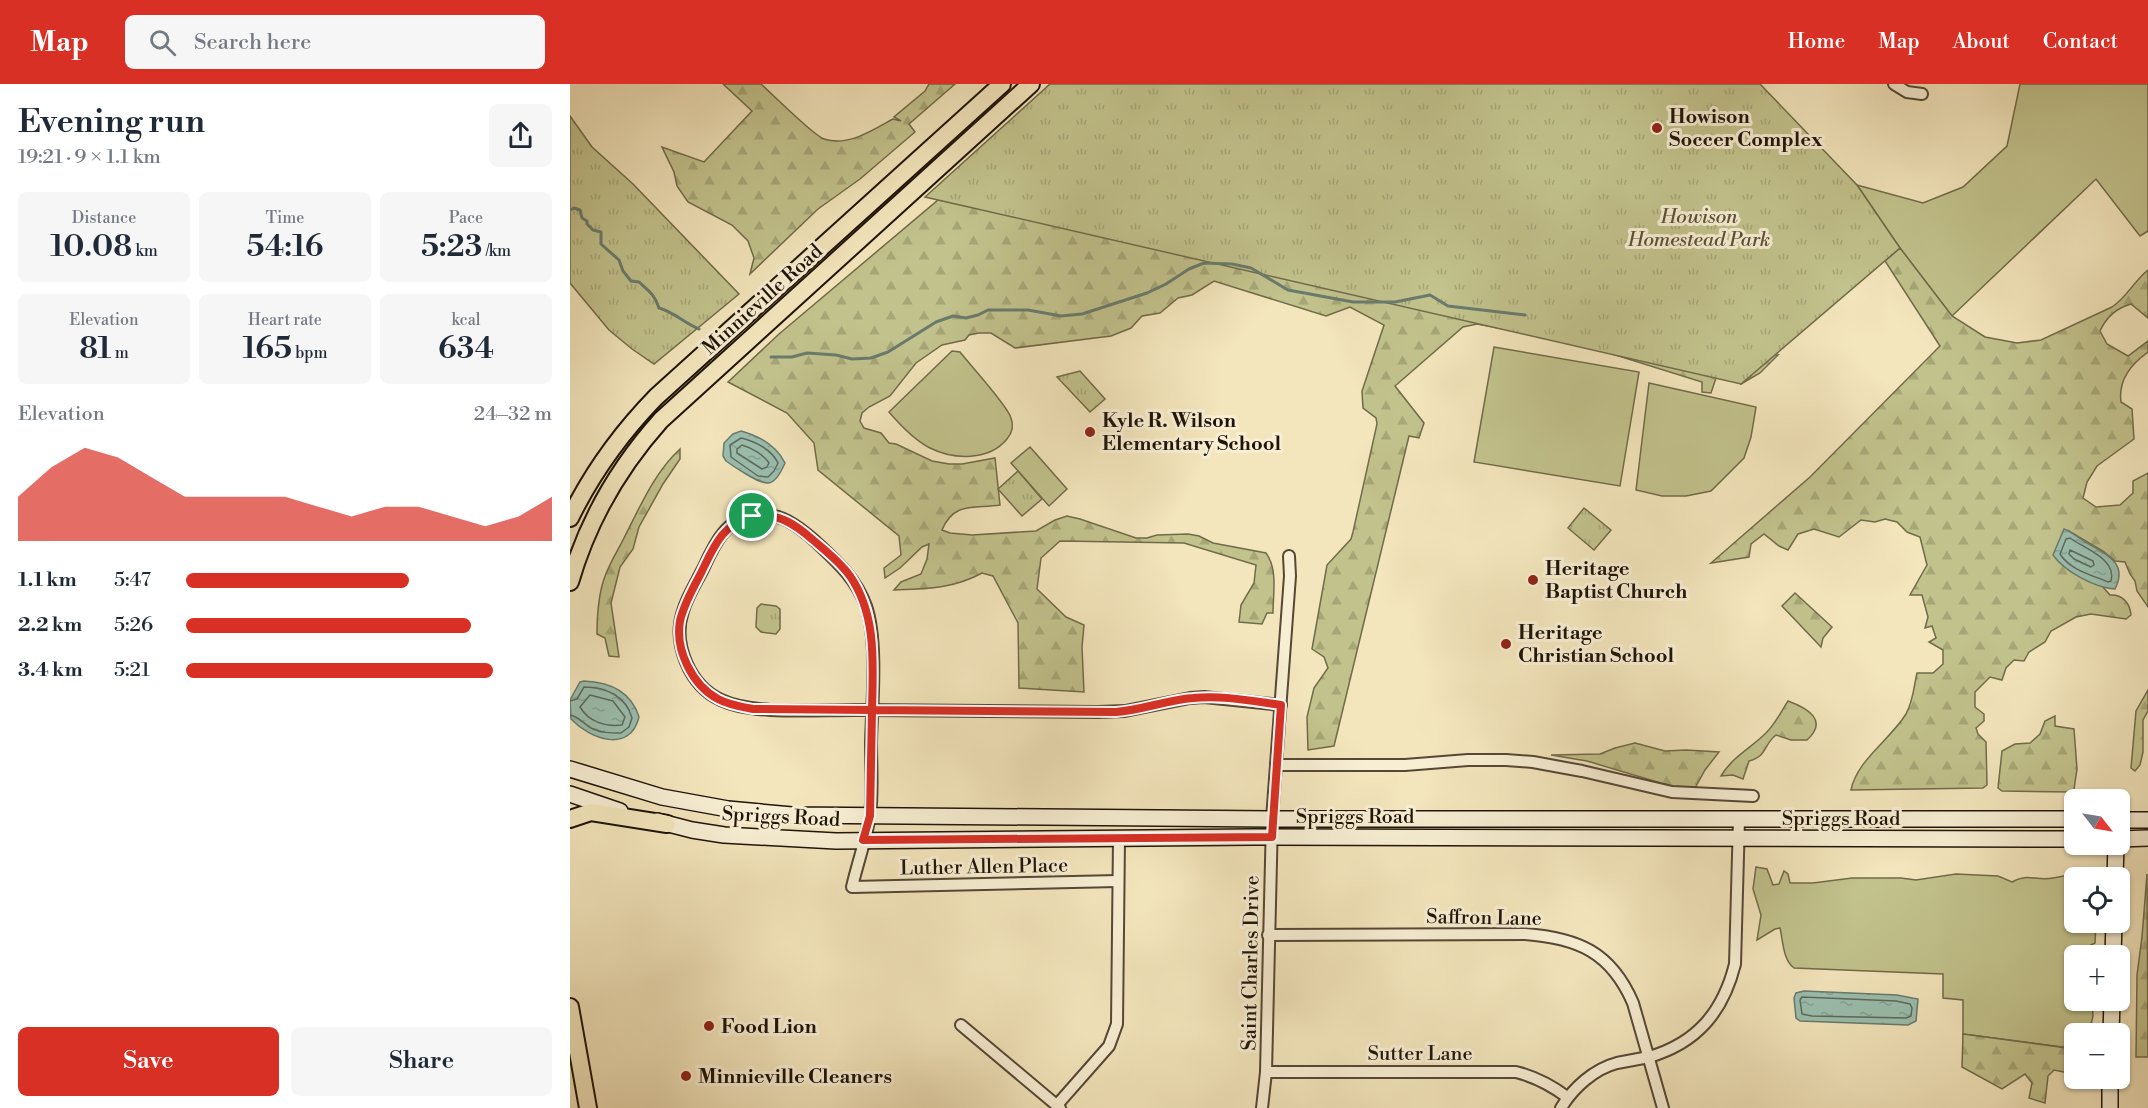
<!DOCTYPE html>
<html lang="en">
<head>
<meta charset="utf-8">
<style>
  body { margin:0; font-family:"Libre Bodoni",serif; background:#f6f6f7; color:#1f2937; height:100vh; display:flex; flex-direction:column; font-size:22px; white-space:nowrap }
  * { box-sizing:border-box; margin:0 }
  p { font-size:20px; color:#747a83 }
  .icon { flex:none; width:33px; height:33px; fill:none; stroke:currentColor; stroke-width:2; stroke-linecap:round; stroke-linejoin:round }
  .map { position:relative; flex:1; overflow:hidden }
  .details { display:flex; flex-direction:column; background:#fff; width:570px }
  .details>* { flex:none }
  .needle { width:39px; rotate:121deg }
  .controls { position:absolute; left:1494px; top:705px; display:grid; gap:12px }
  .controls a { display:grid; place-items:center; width:66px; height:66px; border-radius:9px; background:#fff; box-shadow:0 2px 4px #0004; font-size:30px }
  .pin { position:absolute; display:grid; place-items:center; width:51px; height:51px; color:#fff; margin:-26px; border:3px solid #fff; border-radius:50%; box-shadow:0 2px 6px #0007 }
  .round { display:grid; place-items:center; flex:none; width:63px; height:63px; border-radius:9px; background:#f6f6f7 }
  .summary { display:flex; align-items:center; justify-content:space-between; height:102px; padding:0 18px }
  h1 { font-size:33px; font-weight:600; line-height:45px }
  .metrics { display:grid; grid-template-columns:repeat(3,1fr); gap:9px; height:102px; padding:6px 18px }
  .metrics div { display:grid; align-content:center; border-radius:9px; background:#f6f6f7; text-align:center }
  .metrics b { font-size:30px; font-weight:600 }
  .metrics small { font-size:16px; font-weight:400 }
  .metrics p { font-size:16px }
  .chart { height:168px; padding:12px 18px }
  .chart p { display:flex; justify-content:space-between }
  .chart svg { width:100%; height:108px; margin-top:6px; fill:#d93025; opacity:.7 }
  .action { display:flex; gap:12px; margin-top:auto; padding:12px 18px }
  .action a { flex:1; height:69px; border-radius:9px; background:#d93025; color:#fff; font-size:24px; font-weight:600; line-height:69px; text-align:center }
  .action a+a { background:#f6f6f7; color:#1f2937 }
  ul { padding:0 18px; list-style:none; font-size:20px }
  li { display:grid; grid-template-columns:96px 72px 1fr; align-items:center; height:45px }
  li i { height:15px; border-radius:8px; background:#d93025 }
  header { display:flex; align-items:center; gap:36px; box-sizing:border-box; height:84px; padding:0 30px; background:#d93025; color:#fff }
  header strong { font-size:28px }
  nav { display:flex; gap:33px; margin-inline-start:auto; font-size:21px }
  .search { width:420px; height:54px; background:#f6f6f7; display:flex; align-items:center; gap:15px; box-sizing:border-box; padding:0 21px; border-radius:9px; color:#747a83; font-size:22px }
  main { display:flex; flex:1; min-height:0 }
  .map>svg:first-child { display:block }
  .grass { fill:#c2c28c; stroke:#706b4a; stroke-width:1.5 }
  .forest { fill:url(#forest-firs); stroke:#706b4a; stroke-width:1.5 }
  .park { fill:url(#park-tufts); stroke:#706b4a; stroke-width:1.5 }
  .water { fill:url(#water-ripples); stroke:#697b6d; stroke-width:1.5 }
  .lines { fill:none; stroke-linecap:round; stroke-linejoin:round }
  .shore { stroke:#5d6a5c; stroke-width:1.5 }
  .stream { stroke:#697b6d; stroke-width:3 }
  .street-casing { stroke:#544836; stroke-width:14 }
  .secondary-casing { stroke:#1f1409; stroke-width:18 }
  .primary-casing { stroke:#1f1409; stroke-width:20 }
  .street { stroke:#f7eed3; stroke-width:10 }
  .secondary { stroke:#f7eed3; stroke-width:15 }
  .primary { stroke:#f3e5bc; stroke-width:16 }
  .route-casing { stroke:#fff; stroke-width:12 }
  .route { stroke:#d93025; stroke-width:8 }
  .poi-dot { fill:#8f2418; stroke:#f7eed3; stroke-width:2 }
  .labels { text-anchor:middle; stroke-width:6; stroke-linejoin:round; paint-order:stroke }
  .poi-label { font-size:20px; font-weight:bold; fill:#1f1409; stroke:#f7eed3; text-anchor:start }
  .park-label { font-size:20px; font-style:italic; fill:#585137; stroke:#f7eed3 }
  .street-label { font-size:20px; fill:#1f1409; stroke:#f7eed3 }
</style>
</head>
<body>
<header>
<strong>Map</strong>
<div class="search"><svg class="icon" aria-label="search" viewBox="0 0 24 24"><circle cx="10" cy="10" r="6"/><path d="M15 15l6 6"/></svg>Search here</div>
<nav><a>Home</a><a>Map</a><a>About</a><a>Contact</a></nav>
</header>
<main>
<section class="details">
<div class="summary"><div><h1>Evening run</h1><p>19:21 · 9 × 1.1 km</p></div><a class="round"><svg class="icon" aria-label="share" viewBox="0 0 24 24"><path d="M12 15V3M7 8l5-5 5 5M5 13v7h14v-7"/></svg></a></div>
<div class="metrics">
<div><p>Distance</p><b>10.08<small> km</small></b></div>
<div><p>Time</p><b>54:16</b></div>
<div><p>Pace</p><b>5:23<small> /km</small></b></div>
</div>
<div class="metrics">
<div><p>Elevation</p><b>81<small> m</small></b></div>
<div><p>Heart rate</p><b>165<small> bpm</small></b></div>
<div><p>kcal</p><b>634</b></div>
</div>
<div class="chart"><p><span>Elevation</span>24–32 m</p>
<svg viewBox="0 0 160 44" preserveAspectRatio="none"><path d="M0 44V26L10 14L20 6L30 10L40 18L50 26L60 26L70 26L80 26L90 30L100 34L110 30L120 30L130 34L140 38L150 34L160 26V44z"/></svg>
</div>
<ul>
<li><b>1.1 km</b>5:47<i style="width:61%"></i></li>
<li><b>2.2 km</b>5:26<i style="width:78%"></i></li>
<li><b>3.4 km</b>5:21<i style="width:84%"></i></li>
</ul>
<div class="action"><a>Save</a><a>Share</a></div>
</section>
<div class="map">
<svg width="1578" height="1024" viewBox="0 0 1578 1024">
  <defs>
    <pattern id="forest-firs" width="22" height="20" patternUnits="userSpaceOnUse" patternTransform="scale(1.5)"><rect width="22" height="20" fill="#c2c28c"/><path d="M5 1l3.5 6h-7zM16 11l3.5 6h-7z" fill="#a6a677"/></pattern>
    <pattern id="park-tufts" width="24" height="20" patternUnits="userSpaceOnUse" patternTransform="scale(1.5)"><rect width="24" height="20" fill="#c2c28c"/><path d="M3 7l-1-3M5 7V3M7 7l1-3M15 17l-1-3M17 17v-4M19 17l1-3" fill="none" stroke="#a6a677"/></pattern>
    <pattern id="water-ripples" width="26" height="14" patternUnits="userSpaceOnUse" patternTransform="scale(1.5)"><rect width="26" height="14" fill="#9bbfaf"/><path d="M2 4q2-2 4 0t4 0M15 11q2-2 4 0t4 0" fill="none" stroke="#85a395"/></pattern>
  </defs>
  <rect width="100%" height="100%" fill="#f3e5bc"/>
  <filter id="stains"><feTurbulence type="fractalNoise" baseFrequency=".00333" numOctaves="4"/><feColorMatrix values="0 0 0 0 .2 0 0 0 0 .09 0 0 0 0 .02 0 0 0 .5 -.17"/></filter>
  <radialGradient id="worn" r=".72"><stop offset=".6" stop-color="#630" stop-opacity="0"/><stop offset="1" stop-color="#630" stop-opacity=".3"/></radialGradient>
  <g class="grass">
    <polygon points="1450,0 1578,0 1578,147 1570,152 1526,95 1382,232 1330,164 1287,101 1353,119 1393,103 1437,62"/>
    <polygon points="924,263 1069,288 1050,402 904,378"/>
    <path d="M382,267L390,268C400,281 438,322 441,334C444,342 442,349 437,355C419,377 384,376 360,364C344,356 331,342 319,328Z"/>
    <polygon points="1079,299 1186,323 1181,353 1174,374 1141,407 1116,412 1092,412 1066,406"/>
    <polygon points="460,363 497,405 479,422 441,379"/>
    <path d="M1186,783L1197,785L1203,801L1209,800L1214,787L1218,790L1220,799H1243L1282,794H1331L1346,796L1386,790L1428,792L1442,798C1457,789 1466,797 1483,794C1499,792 1508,787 1525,790L1526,793L1504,794V838L1526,839L1525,859L1519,862L1516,869L1517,871L1504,872V916L1522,917L1523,932L1519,949L1504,950L1500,964L1393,950V916L1373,914V890L1224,884C1213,876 1213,857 1210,844L1205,845L1187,856L1191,831L1183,805Z"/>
  </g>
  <g class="forest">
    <path d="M153,0H191C201,9 245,53 254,55C278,63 303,46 323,35L331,37L324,33L355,7L359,0H385L339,40L345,48L290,95L248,125L180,190L184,174L178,157L162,141L118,118L107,102L104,88L92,63L134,78L182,27Z"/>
    <path d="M489,14L1184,273L1208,271L1190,289L1171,300L1157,291L1146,294L1141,309L1132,308V298L1007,259L907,240L893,243L825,302L854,339L849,354L839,352L764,662L738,666L737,633L744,604L758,584L754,573L742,565L757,481L781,455L783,448L807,340L806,334L793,324L792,307L814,241L780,223L756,232L644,197L622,211L608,214L590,229L572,232L561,244L541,252L445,264L421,249H409L399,251L395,256L372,261L346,279L320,312L299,323L292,329L290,337L294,344L311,349L319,359L326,360L362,377L379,380H392L425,374L430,421C405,425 384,417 372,446L380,449L402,451L466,447L485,436L497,432L510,435L566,454H577L587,451L618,450L629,452L643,459L696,469C708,485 703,510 703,529H697L692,540L669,538L671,521L684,499L686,481L614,459L490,457L471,474L467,505L496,533L514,541L512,563L514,608L449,604L448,539L423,492L412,489C383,505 355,505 324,506L331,498L351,490L357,475L359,460L352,463L330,484L315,494L314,484L331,471L329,452L248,386L244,359L217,329L158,298L209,250Z"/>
    <path d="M1330,164L1382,232L1415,253L1447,259L1471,256L1542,223C1557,213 1564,197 1578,186V234L1561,220C1546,224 1536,234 1530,247L1537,260L1558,272L1578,257V268C1561,280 1548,296 1551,318L1562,325L1564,355L1527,382L1517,398L1513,414L1526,423L1550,421L1563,409V397L1578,389V523L1567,507L1565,497L1560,490L1555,478L1545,477L1533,467L1499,447L1521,498L1532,502L1540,511C1552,510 1560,519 1561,531L1556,535L1521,530L1506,533L1481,547L1475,558L1459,568L1454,577L1444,576L1436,584L1432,596L1420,593L1405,608V623L1414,630V637L1406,644L1408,650L1416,658L1417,701L1413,704L1281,706C1287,676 1320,656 1336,630C1343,618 1344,602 1347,589H1363L1373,580V566L1359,558L1366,554L1362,542L1355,544L1358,533L1352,511H1340L1357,481L1350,453L1337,448L1327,438L1315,435L1305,438L1291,436L1269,453L1244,445L1228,450L1218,466L1209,462L1194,450L1181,460L1179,473L1141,479L1240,393L1370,262L1315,177Z"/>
    <path d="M110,365V375L93,400L69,443L63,465L50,483L41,519L49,573L39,572L35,554L27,550C27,531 28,513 34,495C39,480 47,468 54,454C70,423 84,389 110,365Z"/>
    <polygon points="1225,509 1262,543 1253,554 1251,563 1212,522"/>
    <polygon points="1578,606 1578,627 1573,636 1573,668 1570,681 1565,687 1561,684 1566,627"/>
    <path d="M1218,617C1237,624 1259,636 1237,656H1221L1206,651C1192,662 1199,671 1179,677L1173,695L1163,691L1151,692C1162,673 1181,664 1196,649C1205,640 1211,628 1218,617Z"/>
    <polygon points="1485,632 1485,642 1504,645 1507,685 1504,705 1500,708 1432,707 1428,704 1432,667 1445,660 1460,659 1470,650 1475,637"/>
    <polygon points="1065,659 1095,667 1116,666 1149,668 1135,686 1125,704 1104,703 1017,677 981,671 1030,670 1045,664"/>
    <polygon points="1577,790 1578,973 1566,973 1567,891 1572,853"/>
    <polygon points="1393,950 1504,965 1504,990 1484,986 1478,992 1475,1019 1459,1014 1462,999 1455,990 1432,1005 1392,983"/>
  </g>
  <g class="park">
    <polygon points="480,0 1190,0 1287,101 1330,164 1171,300 355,113"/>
    <polygon points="0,32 22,63 63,100 169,210 84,280 62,265 39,246 0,199"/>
    <polygon points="510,287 535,315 520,328 487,293"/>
    <polygon points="448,387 472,415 452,432 428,405"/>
    <polygon points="1014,424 1041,446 1024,466 998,444"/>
    <polygon points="191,520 206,522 210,525 210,545 206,550 191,548 186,543 187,524"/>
  </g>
  <g class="water">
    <path d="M171,347C189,352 206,361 215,379C204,404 198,403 176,390C169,386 163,382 156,377L153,372L154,359L163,350Z"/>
    <path d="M1494,445C1502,448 1508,453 1515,458C1534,469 1559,478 1545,505C1525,504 1494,487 1483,471Z"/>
    <path d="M14,597C40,598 61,607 69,633C60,670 20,655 1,635L0,616L10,598Z"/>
    <polygon points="1234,907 1327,911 1348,915 1346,937 1338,941 1230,937 1226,934 1224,914 1226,909"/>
  </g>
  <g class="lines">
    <g class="shore">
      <path d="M171,354C185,357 202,366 208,379L204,387L198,393L188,392L161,373L160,361Z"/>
      <path d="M172,361C182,364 194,371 199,379L197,383L192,385L167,369V365Z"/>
      <path d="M1500,454C1515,465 1547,475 1541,497L1538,498C1522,491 1500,486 1490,470L1496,455Z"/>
      <polygon points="1500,466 1523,477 1524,481 1521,483 1504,475 1499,470"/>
      <path d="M20,611L43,617L55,633L52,641C35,643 19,638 10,623Z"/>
      <path d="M0,617L7,615L14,603C36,603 56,612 62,634L59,643L51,649C40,649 31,649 21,644C14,640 8,632 0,631"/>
      <polygon points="1232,913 1326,917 1340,920 1342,924 1341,932 1336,934 1242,932 1232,930 1230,916"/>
    </g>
    <g class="stream">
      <path d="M0,126L4,124L10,126L12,134L17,137V140L23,146L31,148V160L49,176L53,187L61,197L69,198C79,207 85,211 89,224C104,228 114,239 129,245"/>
      <polyline points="201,273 222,273 237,269 266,271 282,275 301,274 318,268 366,238 383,232 396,234 408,231 418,226 458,226 491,232 512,230 577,209 596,200 619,185 634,179 662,180 681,184 718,206 783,218 825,218 860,211 878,222 955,231"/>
    </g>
    <g class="street-casing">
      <g id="street">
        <polyline points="1324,0 1337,8 1352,10"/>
        <polyline points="706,681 835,681 898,676 936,676 963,678 1012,687 1102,708 1183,712"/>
        <path d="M548,797L282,803C287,781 297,752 300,731C303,708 301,682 301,658C302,620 308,557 296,522C286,494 266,477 245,457C227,441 210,428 185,431C155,435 144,461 133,485C126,499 117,513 113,527C102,560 120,602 151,616C185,632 253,625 292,626C370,626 449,628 528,628L555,627L620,614L634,613L711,621"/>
        <path d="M698,851L955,850C1008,854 1041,868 1063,919L1093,1024"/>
        <polyline points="391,941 490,1024"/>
        <path d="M696,988H946C966,993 981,1001 997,1013"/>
        <polyline points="487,1021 539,962 547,940 549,754"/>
        <polyline points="692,1024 696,988 702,735 720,492 719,472"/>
        <path d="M991,1024C1003,1004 1024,985 1047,979C1058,977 1068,975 1079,973C1127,959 1153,928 1165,880L1169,735"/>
      </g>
    </g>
    <g class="secondary-casing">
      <g id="secondary">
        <polyline points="0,685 92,713 158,725 222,731 702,735 1504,735"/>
        <polyline points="0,710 50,727"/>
        <polyline points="1550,736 1578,736"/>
        <polyline points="87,737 122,746 154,751 266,757 683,753 1504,755"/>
        <polyline points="1550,755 1578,754"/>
        <polyline points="1545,794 1546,760"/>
        <polyline points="1543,872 1544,838"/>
        <polyline points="1541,950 1542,916"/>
        <polyline points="1540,1024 1540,994"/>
      </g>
    </g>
    <g class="primary-casing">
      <g id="primary">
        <path d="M0,434C22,389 51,349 86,313L432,0"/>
        <path d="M0,498C18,436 48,384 91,336L461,0"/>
        <polyline points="0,735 21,728 97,740"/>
        <polyline points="0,923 18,1024"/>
      </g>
    </g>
    <use href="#street" class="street"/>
    <use href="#secondary" class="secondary"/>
    <use href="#primary" class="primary"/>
  </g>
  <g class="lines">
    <g class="route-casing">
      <path id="route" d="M182,432C153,440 144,462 132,487C124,503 114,519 110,537C105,566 122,601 148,615C159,621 172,623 183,625L302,626L300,732L293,756L702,753L711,621C682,617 652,611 623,614C597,616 572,626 546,628L302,626C303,580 307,531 280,492C270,478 256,467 243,456C225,440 207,428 182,432"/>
    </g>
    <use href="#route" class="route"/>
  </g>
  <g class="poi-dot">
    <circle cx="1087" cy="44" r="6"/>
    <circle cx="520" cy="348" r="6"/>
    <circle cx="963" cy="496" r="6"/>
    <circle cx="936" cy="560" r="6"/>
    <circle cx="139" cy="942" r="6"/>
    <circle cx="116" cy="992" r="6"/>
  </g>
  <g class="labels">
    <g class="poi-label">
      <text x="1099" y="39">Howison<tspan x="1099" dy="23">Soccer Complex</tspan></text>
      <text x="532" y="343">Kyle R. Wilson<tspan x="532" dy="23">Elementary School</tspan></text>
      <text x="975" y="491">Heritage<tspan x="975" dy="23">Baptist Church</tspan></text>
      <text x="948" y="555">Heritage<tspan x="948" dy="23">Christian School</tspan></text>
      <text x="151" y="949">Food Lion</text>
      <text x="128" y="999">Minnieville Cleaners</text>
    </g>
    <g class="park-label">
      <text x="1129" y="139">Howison<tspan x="1129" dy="23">Homestead Park</tspan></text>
    </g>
    <g class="street-label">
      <text transform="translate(192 215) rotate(-42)" y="7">Minnieville Road</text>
      <text transform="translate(211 732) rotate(3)" y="7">Spriggs Road</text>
      <text x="785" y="739">Spriggs Road</text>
      <text x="1271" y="741">Spriggs Road</text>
      <text transform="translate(414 782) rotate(-1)" y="7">Luther Allen Place</text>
      <text transform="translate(914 833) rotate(1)" y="7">Saffron Lane</text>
      <text transform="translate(680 879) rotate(-89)" y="7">Saint Charles Drive</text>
      <text x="850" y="976">Sutter Lane</text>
    </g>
  </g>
  <rect width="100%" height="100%" filter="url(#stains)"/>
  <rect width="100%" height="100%" fill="url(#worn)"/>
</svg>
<div class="controls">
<a><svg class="needle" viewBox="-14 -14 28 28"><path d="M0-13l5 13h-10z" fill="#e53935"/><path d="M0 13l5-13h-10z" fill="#747a83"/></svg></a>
<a><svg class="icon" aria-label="locate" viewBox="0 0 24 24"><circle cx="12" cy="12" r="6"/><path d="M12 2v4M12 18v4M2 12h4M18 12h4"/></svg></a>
<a>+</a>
<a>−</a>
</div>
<div class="pin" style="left:182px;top:432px;background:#1e9e55"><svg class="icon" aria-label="arrive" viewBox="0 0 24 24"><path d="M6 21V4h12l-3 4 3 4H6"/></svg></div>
</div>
</main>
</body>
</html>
